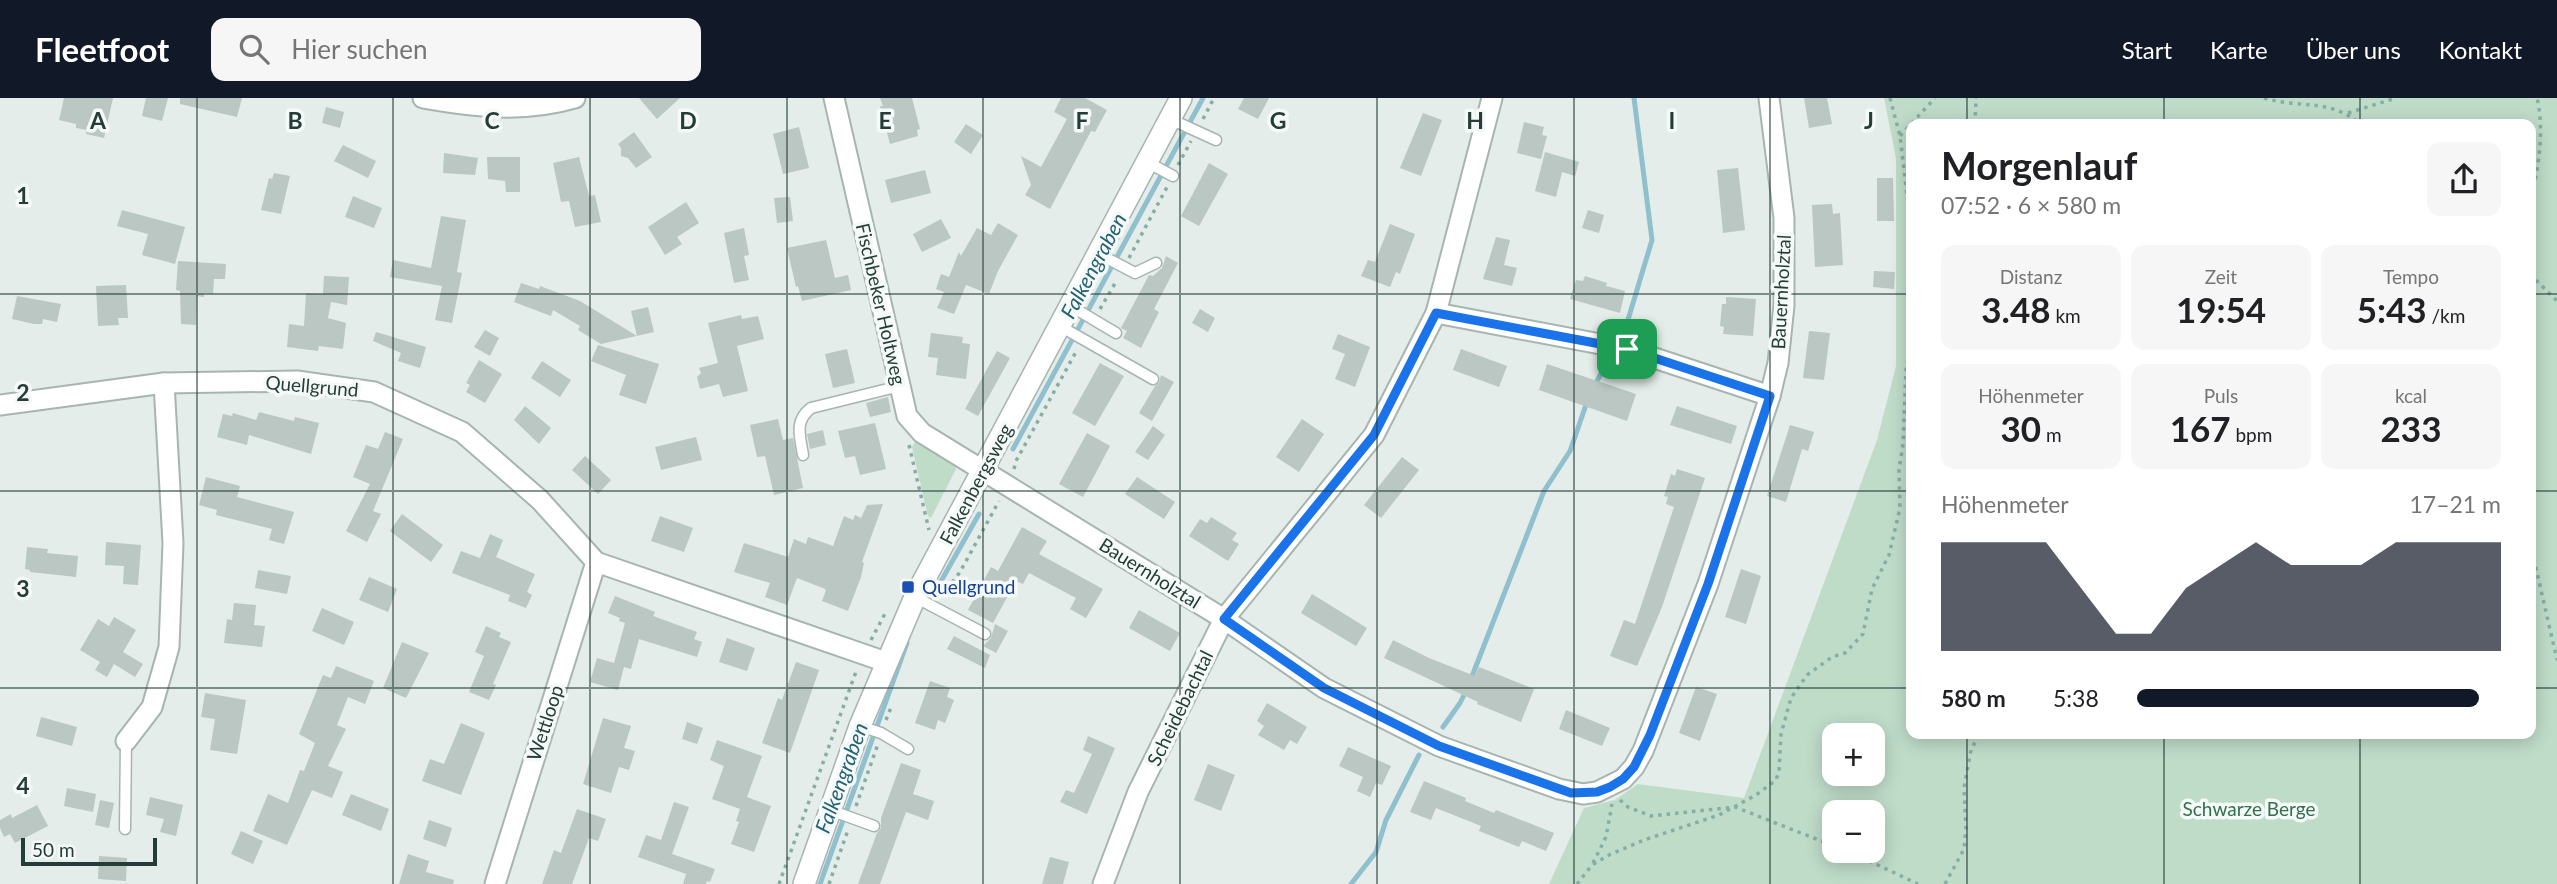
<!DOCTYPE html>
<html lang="de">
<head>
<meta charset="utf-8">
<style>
  body { margin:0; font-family:Lato,sans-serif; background:#f6f6f6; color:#202124; height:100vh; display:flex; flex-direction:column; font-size:26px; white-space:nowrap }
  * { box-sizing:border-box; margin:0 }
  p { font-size:23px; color:#757577 }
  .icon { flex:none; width:38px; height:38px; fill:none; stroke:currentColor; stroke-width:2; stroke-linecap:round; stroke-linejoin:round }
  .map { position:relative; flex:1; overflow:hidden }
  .side { position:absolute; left:1906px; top:21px; width:630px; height:620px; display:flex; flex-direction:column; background:#fff; border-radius:14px; box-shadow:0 4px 18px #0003 }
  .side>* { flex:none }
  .controls { position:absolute; left:1822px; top:625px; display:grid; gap:14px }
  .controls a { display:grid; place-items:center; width:63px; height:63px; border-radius:14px; background:#fff; box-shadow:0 4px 18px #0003; font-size:35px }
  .scale { position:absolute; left:21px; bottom:18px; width:136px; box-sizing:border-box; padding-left:7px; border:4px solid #253d38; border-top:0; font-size:19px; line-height:24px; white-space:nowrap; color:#253d38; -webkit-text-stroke:5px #f5f9f7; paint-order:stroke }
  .pin { position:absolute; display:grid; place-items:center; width:60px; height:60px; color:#fff; margin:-30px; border-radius:14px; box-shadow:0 4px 10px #0006 }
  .round { display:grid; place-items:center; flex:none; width:74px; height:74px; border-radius:14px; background:#f6f6f6 }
  .summary { display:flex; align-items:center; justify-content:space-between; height:119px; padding:0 35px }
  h1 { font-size:38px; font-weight:700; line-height:52px }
  .stats { display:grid; grid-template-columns:repeat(3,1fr); gap:10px; height:119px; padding:7px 35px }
  .stats div { display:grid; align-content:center; border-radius:14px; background:#f6f6f6; text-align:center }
  .stats b { font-size:35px; font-weight:700 }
  .stats small { font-size:19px; font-weight:400 }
  .stats p { font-size:19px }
  .chart { height:196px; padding:14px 35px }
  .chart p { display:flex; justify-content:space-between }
  .chart svg { width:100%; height:126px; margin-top:7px; fill:#111827; opacity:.7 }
  ul { padding:0 35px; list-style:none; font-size:23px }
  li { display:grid; grid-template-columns:112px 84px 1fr; align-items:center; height:52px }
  li i { height:18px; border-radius:9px; background:#111827 }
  header { display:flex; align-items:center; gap:42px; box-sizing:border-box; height:98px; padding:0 35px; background:#111827; color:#fff }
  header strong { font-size:33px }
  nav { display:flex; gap:38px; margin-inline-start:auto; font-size:24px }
  .search { width:490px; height:63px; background:#f6f6f6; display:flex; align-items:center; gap:18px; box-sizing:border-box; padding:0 24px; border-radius:14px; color:#757577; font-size:26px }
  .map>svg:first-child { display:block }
  .green { fill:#bfdcc9; fill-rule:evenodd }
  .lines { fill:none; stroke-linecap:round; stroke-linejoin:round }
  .stream { stroke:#90c0cd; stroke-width:5 }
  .building { fill:#bac7c2 }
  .service-casing { stroke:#a7b5b0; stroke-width:13 }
  .minor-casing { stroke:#a7b5b0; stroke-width:23 }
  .tertiary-casing { stroke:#a7b5b0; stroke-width:24 }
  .path { stroke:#87aea4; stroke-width:3.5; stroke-dasharray:3.5 5; stroke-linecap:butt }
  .service { stroke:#fff; stroke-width:10 }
  .minor { stroke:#fff; stroke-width:19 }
  .tertiary { stroke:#fff; stroke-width:21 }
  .route-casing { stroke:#fff; stroke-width:14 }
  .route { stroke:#1a73e8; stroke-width:9 }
  .grid { fill:none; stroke:#253d38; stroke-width:2; stroke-opacity:0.55 }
  .transit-dot { fill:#1a4fb4; stroke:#f5f9f7; stroke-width:2.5 }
  .labels { text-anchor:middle; stroke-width:7; stroke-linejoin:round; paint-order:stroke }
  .street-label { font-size:19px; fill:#253d38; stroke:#f5f9f7 }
  .transit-label { font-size:19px; fill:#164399; stroke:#f5f9f7; text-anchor:start }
  .park-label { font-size:19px; fill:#32714e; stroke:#f5f9f7 }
  .water-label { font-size:21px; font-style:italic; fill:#236275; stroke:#f5f9f7 }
  .grid-label { font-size:23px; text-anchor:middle; font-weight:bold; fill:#253d38; stroke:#f5f9f7; stroke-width:7; stroke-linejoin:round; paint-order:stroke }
</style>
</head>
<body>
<header>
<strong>Fleetfoot</strong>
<div class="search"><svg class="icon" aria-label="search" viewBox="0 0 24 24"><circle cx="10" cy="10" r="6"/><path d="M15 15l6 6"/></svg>Hier suchen</div>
<nav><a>Start</a><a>Karte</a><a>Über uns</a><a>Kontakt</a></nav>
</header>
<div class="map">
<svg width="2557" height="786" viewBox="0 0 2557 786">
  <rect width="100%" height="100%" fill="#e4ede9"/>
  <g class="green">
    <path d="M1884,0H2557V786H1549L1584,710L1615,702L1638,686L1744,700L1877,342L1896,268V60ZM2530,26V635H1911V26ZM1872,637V676H1834V637ZM1872,714V752H1834V714Z"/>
    <polygon points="916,342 954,366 956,371 931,420 928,418 912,349"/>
  </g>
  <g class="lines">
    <g class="stream">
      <polyline points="1624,235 1652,142 1634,0"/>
      <polyline points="1594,289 1608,262"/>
      <polyline points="1013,351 1203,0"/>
      <polyline points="940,485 979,416"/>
      <polyline points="1471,581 1544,393 1570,353 1587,304"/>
      <polyline points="1443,629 1460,605 1466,593"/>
      <polyline points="820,786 907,545"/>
      <polyline points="1351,786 1376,754 1386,722 1419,657"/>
    </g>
  </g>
  <g class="building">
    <polygon points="64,0 113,0 104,40 86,36 87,32 76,30 76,26 59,22"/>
    <polygon points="146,0 168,0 162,23 142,18"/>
    <polygon points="180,0 242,0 237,19 180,6"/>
    <polygon points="639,0 680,0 657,21"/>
    <polygon points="880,0 912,0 920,31 917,32 918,38 890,46 880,8 883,8"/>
    <polygon points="1061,0 1085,0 1107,12 1095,34 1091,33 1050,111 1025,97 1031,87 1021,58 1041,69 1067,21 1054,14"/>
    <polygon points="1244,0 1269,0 1258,21 1238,11"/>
    <polygon points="1804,0 1827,0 1832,26 1809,30"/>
    <polygon points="326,9 344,14 340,30 322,25"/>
    <polygon points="1423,15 1442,22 1421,78 1400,70"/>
    <polygon points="1524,24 1544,29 1542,37 1547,38 1541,61 1517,55"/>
    <polygon points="966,26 983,37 971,56 954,44"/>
    <polygon points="799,29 809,70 783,76 773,36"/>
    <polygon points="634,34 652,59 636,70 628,60 621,58 621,50 618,46"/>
    <polygon points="343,47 376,63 368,80 334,63"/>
    <polygon points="1545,54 1579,64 1575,78 1562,74 1556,99 1535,93"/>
    <polygon points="444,55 478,60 475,77 443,75"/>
    <polygon points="487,59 520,59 520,94 506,94 505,83 488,81"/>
    <polygon points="579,59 589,98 595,97 601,124 575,129 569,103 561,104 553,65"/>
    <polygon points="1209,65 1228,76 1199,128 1181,118"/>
    <polygon points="1738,70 1745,132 1723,135 1717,72"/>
    <polygon points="925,72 931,95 891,105 885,82"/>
    <polygon points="274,75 290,78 281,116 261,112 269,80 272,81"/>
    <polygon points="1877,80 1893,80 1894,123 1877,123"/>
    <polygon points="353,98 382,110 374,130 345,119"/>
    <polygon points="790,99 793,123 777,125 774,100"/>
    <polygon points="686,104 699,125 677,139 682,146 665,157 648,129"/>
    <polygon points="1832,106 1833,116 1840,115 1843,167 1815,169 1812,107"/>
    <polygon points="122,112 185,129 175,166 142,157 148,136 117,128"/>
    <polygon points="1588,112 1604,117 1599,135 1582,130"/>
    <polygon points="441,118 466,122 457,174 462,175 452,225 435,222 442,188 390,179 393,162 431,170"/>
    <polygon points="941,121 951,140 922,154 913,136"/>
    <polygon points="998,125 1018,137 998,173 989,196 966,187 954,216 937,210 944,194 936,191 941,176 949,179 959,154 961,158 977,130 991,137"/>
    <polygon points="1390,126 1415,136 1400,176 1396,174 1390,189 1361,178 1368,162 1375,164"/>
    <polygon points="744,130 749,157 744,158 749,182 734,185 724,135"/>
    <polygon points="1496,139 1510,142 1504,167 1517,170 1512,188 1483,181"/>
    <polygon points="826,142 835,180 848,177 851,192 802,203 798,188 796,189 787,150"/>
    <polygon points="1166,158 1178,165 1154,211 1159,214 1141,250 1123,240 1127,233 1121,230 1149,177 1153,178 1162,170"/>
    <polygon points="178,163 226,166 225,181 214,181 213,196 204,195 204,199 197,198 196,227 181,226 180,193 176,192"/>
    <polygon points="1874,173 1895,174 1894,191 1873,189"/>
    <polygon points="324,178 349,179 347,207 331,204 328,220 346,225 343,251 319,248 318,253 287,249 289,226 304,228 306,195 323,196"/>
    <polygon points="1585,178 1607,185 1606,188 1625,193 1620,215 1570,201 1576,182 1583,183"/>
    <polygon points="521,185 539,191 540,188 580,203 637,238 631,213 648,209 654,234 601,246 578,232 580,228 553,212 551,218 514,204"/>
    <polygon points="126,187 128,220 118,220 119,227 98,228 96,188"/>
    <polygon points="17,198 61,206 57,224 43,221 42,226 34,226 12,221"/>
    <polygon points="1726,199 1756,201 1753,238 1723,236 1724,229 1720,228 1722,206 1726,206"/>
    <polygon points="1200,211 1215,220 1208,234 1192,225"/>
    <polygon points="741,217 742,221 758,218 764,241 737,248 748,293 723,299 719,286 700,291 697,279 701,275 699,270 718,265 708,225"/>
    <polygon points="485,232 499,240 490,258 474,249"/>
    <polygon points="1809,233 1830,235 1824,282 1803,280"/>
    <polygon points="376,234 426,249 420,270 398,263 401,255 373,243"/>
    <polygon points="931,235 963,239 962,245 970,246 966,281 936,277 938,260 928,259"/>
    <polygon points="1338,236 1370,249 1355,289 1335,281 1345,256 1332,251"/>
    <polygon points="598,247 659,266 646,306 619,297 626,277 591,263"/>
    <polygon points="847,251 855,285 833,290 825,256"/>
    <polygon points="1461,251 1507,268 1499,289 1453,272"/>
    <polygon points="997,253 1010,260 978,318 965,311"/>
    <polygon points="479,262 502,276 485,305 466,294 470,287 466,285"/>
    <polygon points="542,263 571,282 560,299 531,280"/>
    <polygon points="1100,265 1124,278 1095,328 1072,315"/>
    <polygon points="1547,266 1636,296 1627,323 1539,292"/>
    <polygon points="1161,277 1174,284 1152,323 1139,315 1155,288 1159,285"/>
    <polygon points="888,299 891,314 870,319 866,305"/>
    <polygon points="525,308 551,330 539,346 514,322"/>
    <polygon points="1677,308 1737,328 1731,346 1670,327"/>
    <polygon points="259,314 294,323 295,319 319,325 311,356 249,337 247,347 217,339 223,316 232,318 233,315 256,322"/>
    <polygon points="778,321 783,342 793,340 803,390 774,397 765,358 757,359 750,327"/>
    <polygon points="1302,321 1324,336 1299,374 1276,359"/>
    <polygon points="875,325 886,371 860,377 855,358 845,360 838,333"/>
    <polygon points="1790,327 1814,334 1808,353 1802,351 1786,404 1767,398"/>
    <polygon points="1153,328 1165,337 1148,362 1135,354"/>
    <polygon points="823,332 826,347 810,351 807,336"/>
    <polygon points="385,334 403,341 373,413 381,416 367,444 346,433 370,386 353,379 366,347 378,351"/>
    <polygon points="1087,335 1110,348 1083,399 1059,386"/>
    <polygon points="696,339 702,362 661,372 655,349"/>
    <polygon points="585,358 611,382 598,396 572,372"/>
    <polygon points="1402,359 1419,372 1381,420 1364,407"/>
    <polygon points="1677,371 1705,380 1662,509 1637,568 1610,558 1624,522 1635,526 1674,409 1666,406 1668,399 1664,398 1671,376 1675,378"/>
    <polygon points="206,379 240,388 237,399 294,414 284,446 269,442 272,431 216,417 217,412 199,407"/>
    <polygon points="1137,379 1175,404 1164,421 1125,396"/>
    <polygon points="883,406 862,464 864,465 861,479 848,513 822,503 826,492 823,490 797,480 787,507 765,499 770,485 734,474 744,445 788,459 794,441 806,446 808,439 833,448 844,418 853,422 855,417 861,420 867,407"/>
    <polygon points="402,416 443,447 431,464 390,433"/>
    <polygon points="660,418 693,430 684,454 651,443"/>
    <polygon points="1211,419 1237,435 1232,442 1239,446 1228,463 1189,438 1200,421 1207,425"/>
    <polygon points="1022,429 1047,443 1039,456 1103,491 1086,520 1070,511 1076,500 1029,475 1023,486 1016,483 993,525 968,512 991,469 998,473"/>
    <polygon points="490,436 503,442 496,459 535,476 527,494 532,497 526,510 508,503 510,497 452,475 461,453 480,460"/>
    <polygon points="106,444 141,447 138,487 123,486 124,468 105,467"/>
    <polygon points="27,449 48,451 47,455 78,458 76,479 30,474 30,472 25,471"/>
    <polygon points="1741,471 1761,478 1746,526 1725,519"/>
    <polygon points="258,472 291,478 287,496 255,490"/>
    <polygon points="369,479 397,491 388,514 359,502"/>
    <polygon points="1312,496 1367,530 1356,548 1301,515"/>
    <polygon points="615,498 655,514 653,518 697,534 694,541 702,544 697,559 639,541 631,571 624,569 618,592 590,584 597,560 614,565 625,525 619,523 620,520 608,515"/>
    <polygon points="234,505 256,507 254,527 265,528 262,549 224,545 227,521 232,522"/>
    <polygon points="322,510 354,524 344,547 312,533"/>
    <polygon points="1139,512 1180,535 1170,553 1129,530"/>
    <polygon points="114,519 136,532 123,554 143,566 135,579 114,566 107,579 95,572 100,564 80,552 98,521 109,528"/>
    <polygon points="995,526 1008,533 996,555 983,548 991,540"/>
    <polygon points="486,528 501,535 499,539 511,544 493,586 496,587 489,602 469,594 484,558 475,554"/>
    <polygon points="954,538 990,557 985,570 947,551"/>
    <polygon points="727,540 755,550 747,573 719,564"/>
    <polygon points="1393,542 1429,560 1475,578 1479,569 1534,591 1521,624 1477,606 1478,604 1384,560"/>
    <polygon points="402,544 429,555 406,600 383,590"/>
    <polygon points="796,564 819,572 790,655 762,645 778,600 782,602"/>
    <polygon points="336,568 374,583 365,606 348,599 337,627 346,631 328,668 343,674 332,700 312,692 287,747 253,733 268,696 288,705 300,672 304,673 315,645 299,636 323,577 331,580"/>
    <polygon points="930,583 950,590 947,599 954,602 945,625 938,622 935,632 915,625"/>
    <polygon points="1696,589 1717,596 1700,643 1679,635"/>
    <polygon points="205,595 246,602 237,656 210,652 215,621 201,619"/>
    <polygon points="1267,605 1307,629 1297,646 1290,642 1284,652 1258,637 1264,628 1257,623"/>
    <polygon points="1566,612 1610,630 1602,648 1559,631"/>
    <polygon points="41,619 77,629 72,648 36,638"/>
    <polygon points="603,620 631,628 624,650 635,653 629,672 619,669 611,695 583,686"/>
    <polygon points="687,624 703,630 697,646 682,641"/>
    <polygon points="461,625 485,635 461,697 422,683 430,661 444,666"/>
    <polygon points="1088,638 1115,650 1087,716 1060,704 1066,692 1074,695 1092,656 1083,652"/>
    <polygon points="717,642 762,658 747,699 771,708 754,754 731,746 739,724 736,723 740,711 712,701 724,668 710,662"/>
    <polygon points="1348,649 1391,668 1382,687 1376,685 1370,699 1357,693 1363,679 1339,668"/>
    <polygon points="901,665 921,672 913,696 934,703 928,722 906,714 880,786 858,786 877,735 881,730 881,720"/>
    <polygon points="1208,666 1235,677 1221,713 1194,702"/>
    <polygon points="1424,683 1466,700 1465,703 1494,715 1496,712 1554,735 1546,753 1522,743 1519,749 1479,733 1481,728 1436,710 1431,722 1410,714"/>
    <polygon points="67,690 96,696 93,714 64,708"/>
    <polygon points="351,696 389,711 381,733 342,717"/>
    <polygon points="150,699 183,707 176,738 160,734 164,721 146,717"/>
    <polygon points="100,702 114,705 109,730 95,727"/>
    <polygon points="674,704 689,709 672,756 715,771 710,784 707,783 706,786 683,786 686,776 638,759 646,737 661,742"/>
    <polygon points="37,707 48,728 15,745 10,736 4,739 0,730 0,722 11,716 12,720"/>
    <polygon points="577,711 606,721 598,743 589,740 572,786 542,786 554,752 561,755"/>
    <polygon points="429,722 452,730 446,749 423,741"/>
    <polygon points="241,733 263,743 253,766 231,756"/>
    <polygon points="408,756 429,763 426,774 454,782 453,786 399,786"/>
    <polygon points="99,758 127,760 126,783 98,781"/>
    <polygon points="1050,759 1069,764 1063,786 1042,786"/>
  </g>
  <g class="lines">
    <g class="service-casing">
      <g id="service">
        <polyline points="1170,21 1216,42"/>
        <polyline points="1147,64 1173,78"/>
        <polyline points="1097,155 1135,175 1156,165"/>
        <polyline points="1069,207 1116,235"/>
        <polyline points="1058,227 1153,281"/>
        <path d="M803,357C800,338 794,323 811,310L900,288"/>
        <polyline points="915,499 985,536"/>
        <polyline points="860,628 881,635 908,651"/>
        <polyline points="830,712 874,728"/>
        <polyline points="125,731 126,643"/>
      </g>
    </g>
    <g class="minor-casing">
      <g id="minor">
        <path d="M423,0C474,9 524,15 575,0"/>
        <polyline points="834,0 907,318 922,335 1224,521 1324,590 1439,648 1559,691 1583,696 1597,694 1623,681 1634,669 1643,653 1708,486 1770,298 1778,265 1784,207 1784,120 1769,0"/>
        <polyline points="1436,215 1627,251 1770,298"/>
        <polyline points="0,307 164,285 297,283 374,294 462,334 540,402 596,464 886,564"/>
        <polyline points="126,643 152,609 169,549 173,445 164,285"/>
        <polyline points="495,786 596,464"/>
        <polyline points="1103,786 1138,694 1224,521 1374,337 1436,215 1492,0"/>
      </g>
    </g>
    <g class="tertiary-casing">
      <polyline id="tertiary" points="804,786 860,628 915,499 1181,0"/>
    </g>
    <g class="path">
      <polyline points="1890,0 1900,38 1911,130"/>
      <path d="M2264,0C2301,11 2330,0 2360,26"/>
      <polyline points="2348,15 2396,0"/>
      <polyline points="1203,21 1214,0"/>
      <polyline points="1975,26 1976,0"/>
      <polyline points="1900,38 1935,0"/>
      <polyline points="1178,67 1191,43"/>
      <path d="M2530,106C2538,72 2545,34 2537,0"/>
      <polyline points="1129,160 1167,89"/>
      <polyline points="2530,176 2557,203"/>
      <polyline points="1100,211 1117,182"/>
      <polyline points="909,347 929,432"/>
      <polyline points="1014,371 1016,363 1077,252"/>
      <polyline points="2530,444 2557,562"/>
      <polyline points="942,498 960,474 999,403"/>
      <polyline points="871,542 887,512"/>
      <polyline points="886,622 892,607"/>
      <polyline points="1620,702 1628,709 1651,718 1735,709 1834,748"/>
      <polyline points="856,708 878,646"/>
      <polyline points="1846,752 1918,786"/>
      <polyline points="1593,765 1606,739 1612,706"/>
      <polyline points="779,786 857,571"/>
      <polyline points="829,786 848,732"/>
      <polyline points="1577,786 1592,767 1609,757 1644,742 1719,717 1756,697 1776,682 1779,673 1781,636 1791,600 1807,577 1832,559 1845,555 1863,536 1872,491 1889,457 1900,410 1899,372 1903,346 1906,272 1911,243"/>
      <polyline points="1945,786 1964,751 1966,731 1964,690 1971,652 1980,635"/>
    </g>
    <use href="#service" class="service"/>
    <use href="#minor" class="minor"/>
    <use href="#tertiary" class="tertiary"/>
  </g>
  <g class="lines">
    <g class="route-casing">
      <polygon id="route" points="1436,215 1627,251 1770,298 1708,486 1650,637 1634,669 1623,681 1610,689 1597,694 1571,695 1439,648 1324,590 1224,521 1374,337"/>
    </g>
    <use href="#route" class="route"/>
  </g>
  <path class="grid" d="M197,0V786M393,0V786M590,0V786M787,0V786M983,0V786M1180,0V786M1377,0V786M1574,0V786M1770,0V786M1967,0V26M2164,0V26M2360,0V26M0,196H1911M2530,196H2557M0,393H1911M2530,393H2557M0,590H1911M2530,590H2557M1967,635V786M2164,635V786M2360,635V786"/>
  <rect class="transit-dot" x="901" y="482" width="14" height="14" rx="3.5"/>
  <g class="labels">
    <g class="street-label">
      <text transform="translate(1781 194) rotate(-87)" y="7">Bauernholztal</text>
      <text transform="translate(881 206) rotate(77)" y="7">Fischbeker Holtweg</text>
      <text transform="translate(312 288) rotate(5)" y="7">Quellgrund</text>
      <text transform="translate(976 386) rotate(-62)" y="7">Falkenbergsweg</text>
      <text transform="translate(1150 475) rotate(32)" y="7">Bauernholztal</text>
      <text transform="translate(1180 610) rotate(-64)" y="7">Scheidebachtal</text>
      <text transform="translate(545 625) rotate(-72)" y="7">Wettloop</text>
    </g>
    <g class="transit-label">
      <text x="922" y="496">Quellgrund</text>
    </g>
    <g class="park-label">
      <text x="2249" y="718">Schwarze Berge</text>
    </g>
    <g class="water-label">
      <text transform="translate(1094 168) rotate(-62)" y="7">Falkengraben</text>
      <text transform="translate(842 680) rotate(-70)" y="7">Falkengraben</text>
    </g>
  </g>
  <g class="grid-label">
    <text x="98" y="31">A</text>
    <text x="295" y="31">B</text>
    <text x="492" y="31">C</text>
    <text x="688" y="31">D</text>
    <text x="885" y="31">E</text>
    <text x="1082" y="31">F</text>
    <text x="1278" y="31">G</text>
    <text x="1475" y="31">H</text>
    <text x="1672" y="31">I</text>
    <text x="1869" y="31">J</text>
    <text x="23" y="106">1</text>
    <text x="23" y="303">2</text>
    <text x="23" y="499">3</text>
    <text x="23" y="696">4</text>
  </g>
</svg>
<div class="controls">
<a>+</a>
<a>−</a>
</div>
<div class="scale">50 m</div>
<div class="pin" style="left:1627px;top:251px;background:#1e9e55"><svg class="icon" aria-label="arrive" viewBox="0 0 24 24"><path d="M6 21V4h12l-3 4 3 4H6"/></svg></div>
<section class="side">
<div class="summary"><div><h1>Morgenlauf</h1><p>07:52 · 6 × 580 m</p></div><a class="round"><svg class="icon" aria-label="share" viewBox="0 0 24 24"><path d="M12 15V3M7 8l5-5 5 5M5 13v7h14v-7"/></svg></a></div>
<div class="stats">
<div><p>Distanz</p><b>3.48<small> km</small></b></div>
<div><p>Zeit</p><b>19:54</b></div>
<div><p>Tempo</p><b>5:43<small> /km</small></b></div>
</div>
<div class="stats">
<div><p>Höhenmeter</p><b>30<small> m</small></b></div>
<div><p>Puls</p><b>167<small> bpm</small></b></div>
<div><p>kcal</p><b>233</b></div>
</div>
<div class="chart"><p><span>Höhenmeter</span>17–21 m</p>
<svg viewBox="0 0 160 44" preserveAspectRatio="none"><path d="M0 44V6L10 6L20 6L30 6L40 22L50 38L60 38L70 22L80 14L90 6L100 14L110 14L120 14L130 6L140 6L150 6L160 6V44z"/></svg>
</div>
<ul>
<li><b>580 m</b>5:38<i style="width:94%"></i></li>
</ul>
</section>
</div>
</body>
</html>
